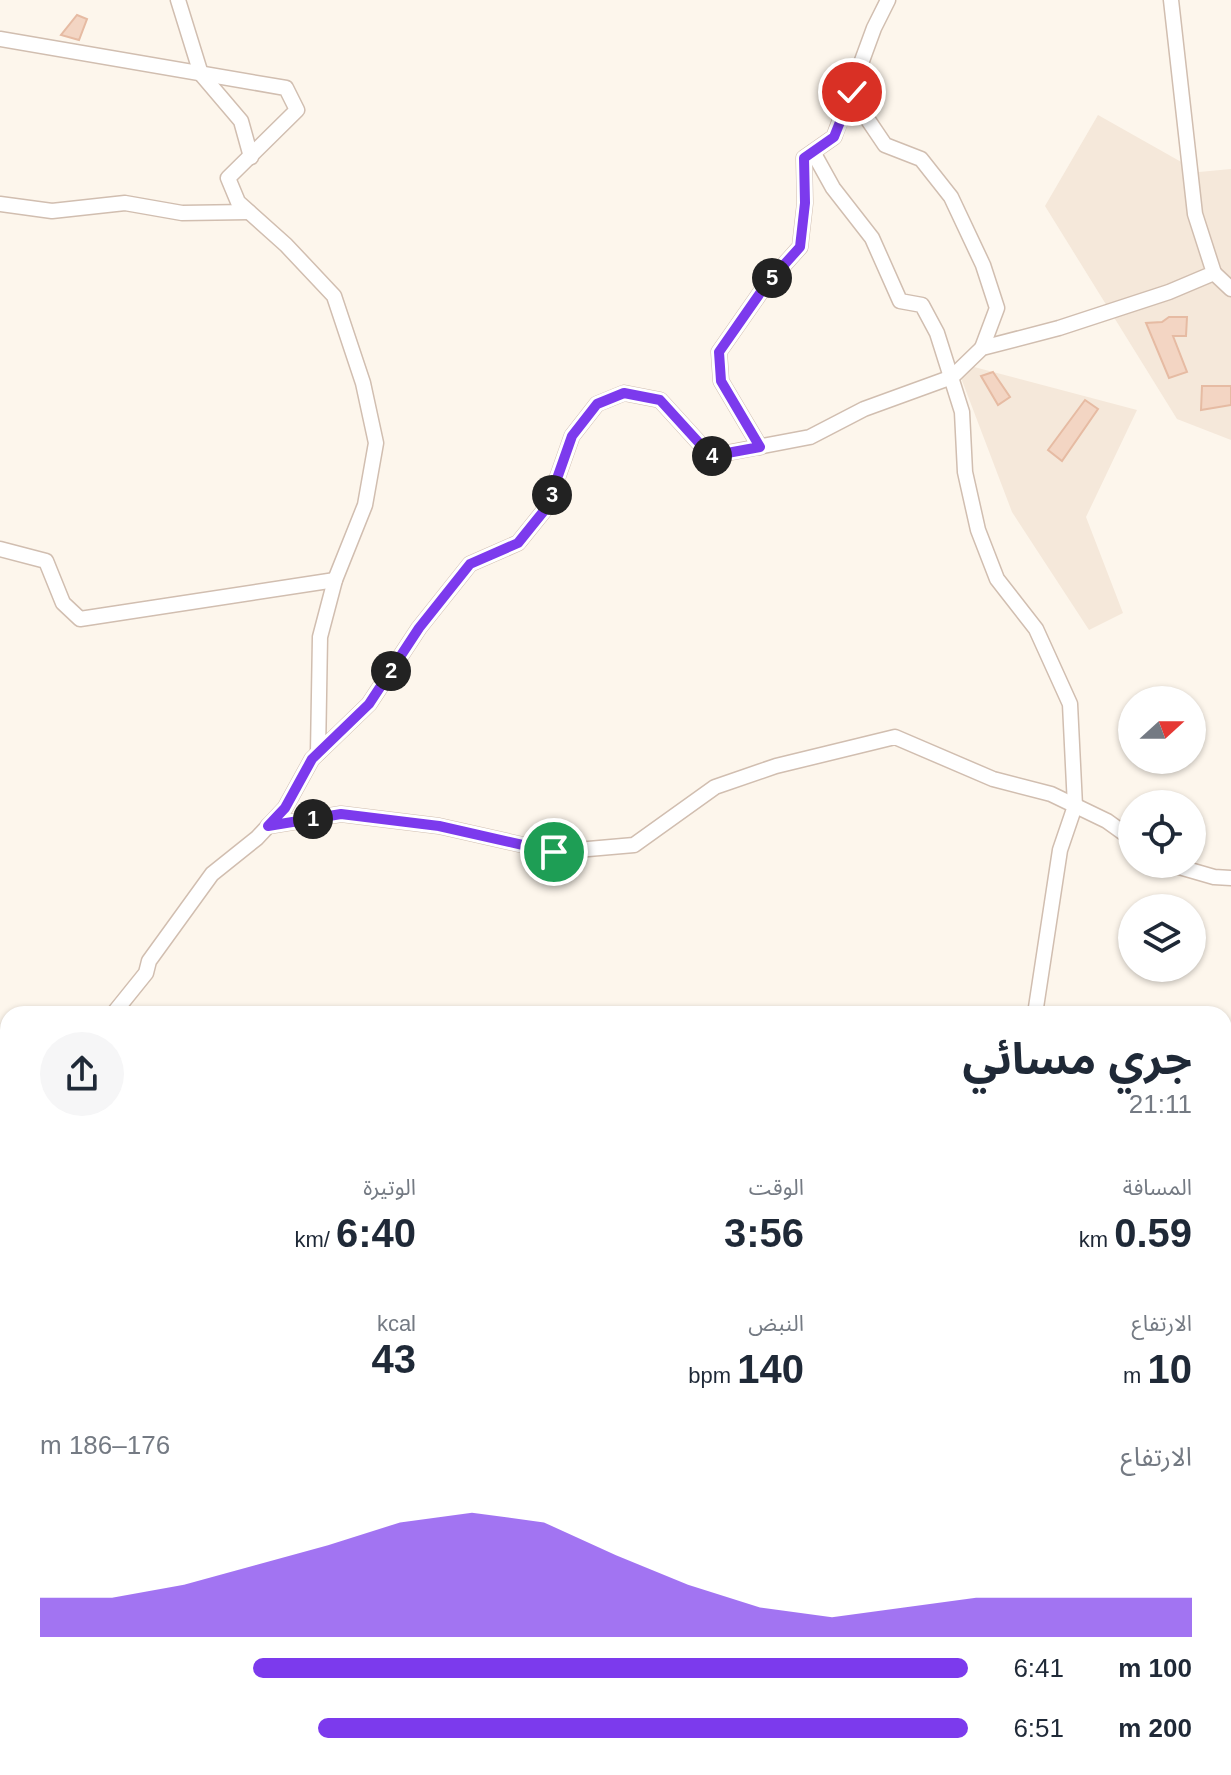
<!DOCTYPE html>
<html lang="ar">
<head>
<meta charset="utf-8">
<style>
  body { margin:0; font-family:Helvetica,"Noto Sans Arabic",sans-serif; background:#f6f6f7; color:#1f2937; direction:rtl; height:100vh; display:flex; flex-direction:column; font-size:30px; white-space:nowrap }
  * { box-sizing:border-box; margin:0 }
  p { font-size:26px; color:#747a83 }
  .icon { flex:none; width:44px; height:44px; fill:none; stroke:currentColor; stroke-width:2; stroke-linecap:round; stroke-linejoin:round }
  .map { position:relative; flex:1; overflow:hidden; direction:ltr }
  .sheet { position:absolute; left:0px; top:1006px; width:1232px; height:770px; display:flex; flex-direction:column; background:#fff; border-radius:24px 24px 0 0; box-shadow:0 2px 6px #0004; direction:rtl }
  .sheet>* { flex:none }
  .needle { width:52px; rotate:69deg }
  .tools { position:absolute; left:1118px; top:686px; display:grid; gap:16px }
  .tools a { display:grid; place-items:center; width:88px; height:88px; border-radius:50%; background:#fff; box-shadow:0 2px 6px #0004; font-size:40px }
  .pin { position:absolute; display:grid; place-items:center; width:68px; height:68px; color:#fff; margin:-34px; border:4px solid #fff; border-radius:50%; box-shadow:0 2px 8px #0007 }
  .km { position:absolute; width:40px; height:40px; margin:-20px; border-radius:50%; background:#222; color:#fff; font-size:22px; line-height:40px; text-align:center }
  .round { display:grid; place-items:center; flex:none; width:84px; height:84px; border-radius:42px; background:#f6f6f7 }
  .headline { display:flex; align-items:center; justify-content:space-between; height:136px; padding:0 40px }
  h1 { font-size:44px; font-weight:700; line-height:60px }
  .figures { display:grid; grid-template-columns:repeat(3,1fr); gap:12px; height:136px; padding:8px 40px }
  .figures div { display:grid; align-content:center }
  .figures b { font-size:40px; font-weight:700 }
  .figures small { font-size:22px; font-weight:400 }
  .figures p { font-size:22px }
  .chart { height:224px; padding:16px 40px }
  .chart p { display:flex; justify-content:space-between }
  .chart svg { width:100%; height:144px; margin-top:8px; fill:#7c3aed; opacity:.7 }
  ul { padding:0 40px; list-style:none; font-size:26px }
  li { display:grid; grid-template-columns:128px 96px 1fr; align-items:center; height:60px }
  li i { height:20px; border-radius:10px; background:#7c3aed }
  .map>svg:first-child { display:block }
  .residential { fill:#f5e8da }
  .building { fill:#f3d5c3; stroke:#e6bba3; stroke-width:2 }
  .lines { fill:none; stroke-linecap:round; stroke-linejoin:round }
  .minor-casing { stroke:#d1beb0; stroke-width:17 }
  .minor { stroke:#fff; stroke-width:14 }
  .route-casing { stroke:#fff; stroke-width:16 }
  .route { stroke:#7c3aed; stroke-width:10 }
</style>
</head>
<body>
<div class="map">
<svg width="1231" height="1775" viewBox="0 0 1231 1775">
  <rect width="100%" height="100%" fill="#fdf6ec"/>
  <g class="residential">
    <polygon points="1098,115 1199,172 1231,169 1231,440 1177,419 1045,206"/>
    <polygon points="955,362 1137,410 1086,517 1123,613 1089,630 1012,512"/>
  </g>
  <g class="building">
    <polygon points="77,15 87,19 79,40 61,35"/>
    <polygon points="1169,317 1187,317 1186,336 1173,336 1187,372 1169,378 1146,323 1162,322"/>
    <polygon points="993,372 1010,397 998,405 981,376"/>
    <polygon points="1202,386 1231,386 1231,405 1201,410"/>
    <polygon points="1085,400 1098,409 1062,461 1048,450"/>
  </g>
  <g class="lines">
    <g class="minor-casing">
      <g id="minor">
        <polyline points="178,0 201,74 241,121 251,157"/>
        <polyline points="0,39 286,88 297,110 228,178 238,202 286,245 334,296 363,383 376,443 365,505 335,580 320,637 318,753"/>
        <polyline points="857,83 860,108 885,145 921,159 951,197 983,265 997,308 982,348"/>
        <polyline points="813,152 833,188 872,238 900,301 922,305 937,333 962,412 965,472 978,530 997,579 1036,629 1070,704 1075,806 1060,850 1035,1014"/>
        <polyline points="0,204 52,211 125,203 182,213 249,212"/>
        <polyline points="1214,273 1231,289"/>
        <polyline points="760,447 721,381 719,352 765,286 800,247 805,203 804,158 834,137 874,28 888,0"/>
        <polyline points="0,549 46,561 63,603 80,619 335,580"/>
        <polyline points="268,826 341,814 439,826 554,852 634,845 715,787 776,766 895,737 993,779 1051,794 1107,821 1132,839"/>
        <polyline points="1169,864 1214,877 1231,878"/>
        <polyline points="113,1014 146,973 149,961 212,874 257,838 285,808 312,759 369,704 419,628 470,564 518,543 547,507 572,436 597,404 624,393 660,400 711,456 810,437 864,409 952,377 982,348 1059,328 1169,292 1214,273 1195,214 1171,0"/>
        <polyline points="1224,1068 1231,1061"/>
        <polyline points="0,1127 8,1128"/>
        <polyline points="0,1154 8,1144"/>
        <polyline points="1224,1205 1231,1207"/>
        <polyline points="1224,1430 1231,1431"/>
        <polyline points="0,1463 8,1465"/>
        <polyline points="1224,1537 1231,1539"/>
        <polyline points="1224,1634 1231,1632"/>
        <polyline points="1224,1670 1231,1671"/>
        <polyline points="0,1683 8,1696"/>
        <polyline points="481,1768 488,1775"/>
        <polyline points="514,1775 521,1768"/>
        <polyline points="780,1775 788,1768"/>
        <polyline points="1017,1775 1025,1768"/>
      </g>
    </g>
    <use href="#minor" class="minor"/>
  </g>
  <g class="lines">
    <g class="route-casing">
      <polyline id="route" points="554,852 439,826 341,814 268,826 285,808 312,759 369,704 419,628 470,564 518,543 547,507 572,436 597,404 624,393 660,400 711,456 760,447 721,381 719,352 765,286 800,247 805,203 804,158 834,137 852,92"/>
    </g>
    <use href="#route" class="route"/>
  </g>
</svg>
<div class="tools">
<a><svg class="needle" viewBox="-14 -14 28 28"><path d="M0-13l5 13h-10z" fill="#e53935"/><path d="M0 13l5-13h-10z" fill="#747a83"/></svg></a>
<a><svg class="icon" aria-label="locate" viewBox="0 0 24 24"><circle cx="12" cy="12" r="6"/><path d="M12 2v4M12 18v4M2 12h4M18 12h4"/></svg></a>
<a><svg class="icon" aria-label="layers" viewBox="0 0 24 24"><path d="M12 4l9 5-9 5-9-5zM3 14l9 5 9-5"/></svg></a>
</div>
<div class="pin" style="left:554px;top:852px;background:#1e9e55"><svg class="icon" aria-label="arrive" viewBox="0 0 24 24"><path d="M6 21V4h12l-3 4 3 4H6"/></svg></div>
<div class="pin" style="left:852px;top:92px;background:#d93025"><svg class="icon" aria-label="check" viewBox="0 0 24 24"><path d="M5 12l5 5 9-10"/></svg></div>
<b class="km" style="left:313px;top:819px">1</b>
<b class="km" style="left:391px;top:671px">2</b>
<b class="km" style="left:552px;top:495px">3</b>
<b class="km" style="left:712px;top:456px">4</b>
<b class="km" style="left:772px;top:278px">5</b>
<section class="sheet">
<div class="headline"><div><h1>جري مسائي</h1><p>21:11</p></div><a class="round"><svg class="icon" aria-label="share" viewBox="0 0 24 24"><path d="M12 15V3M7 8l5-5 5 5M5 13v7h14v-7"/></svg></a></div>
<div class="figures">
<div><p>المسافة</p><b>0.59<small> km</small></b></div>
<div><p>الوقت</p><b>3:56</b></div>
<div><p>الوتيرة</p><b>6:40<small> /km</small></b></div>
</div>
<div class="figures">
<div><p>الارتفاع</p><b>10<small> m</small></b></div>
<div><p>النبض</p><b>140<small> bpm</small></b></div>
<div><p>kcal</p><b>43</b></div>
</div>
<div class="chart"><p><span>الارتفاع</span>176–186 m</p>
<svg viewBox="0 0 160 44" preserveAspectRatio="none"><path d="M0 44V32L10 32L20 28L30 22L40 16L50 9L60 6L70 9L80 19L90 28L100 35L110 38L120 35L130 32L140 32L150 32L160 32V44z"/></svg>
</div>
<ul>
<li><b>100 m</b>6:41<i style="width:77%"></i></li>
<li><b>200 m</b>6:51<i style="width:70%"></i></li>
</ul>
</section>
</div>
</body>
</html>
